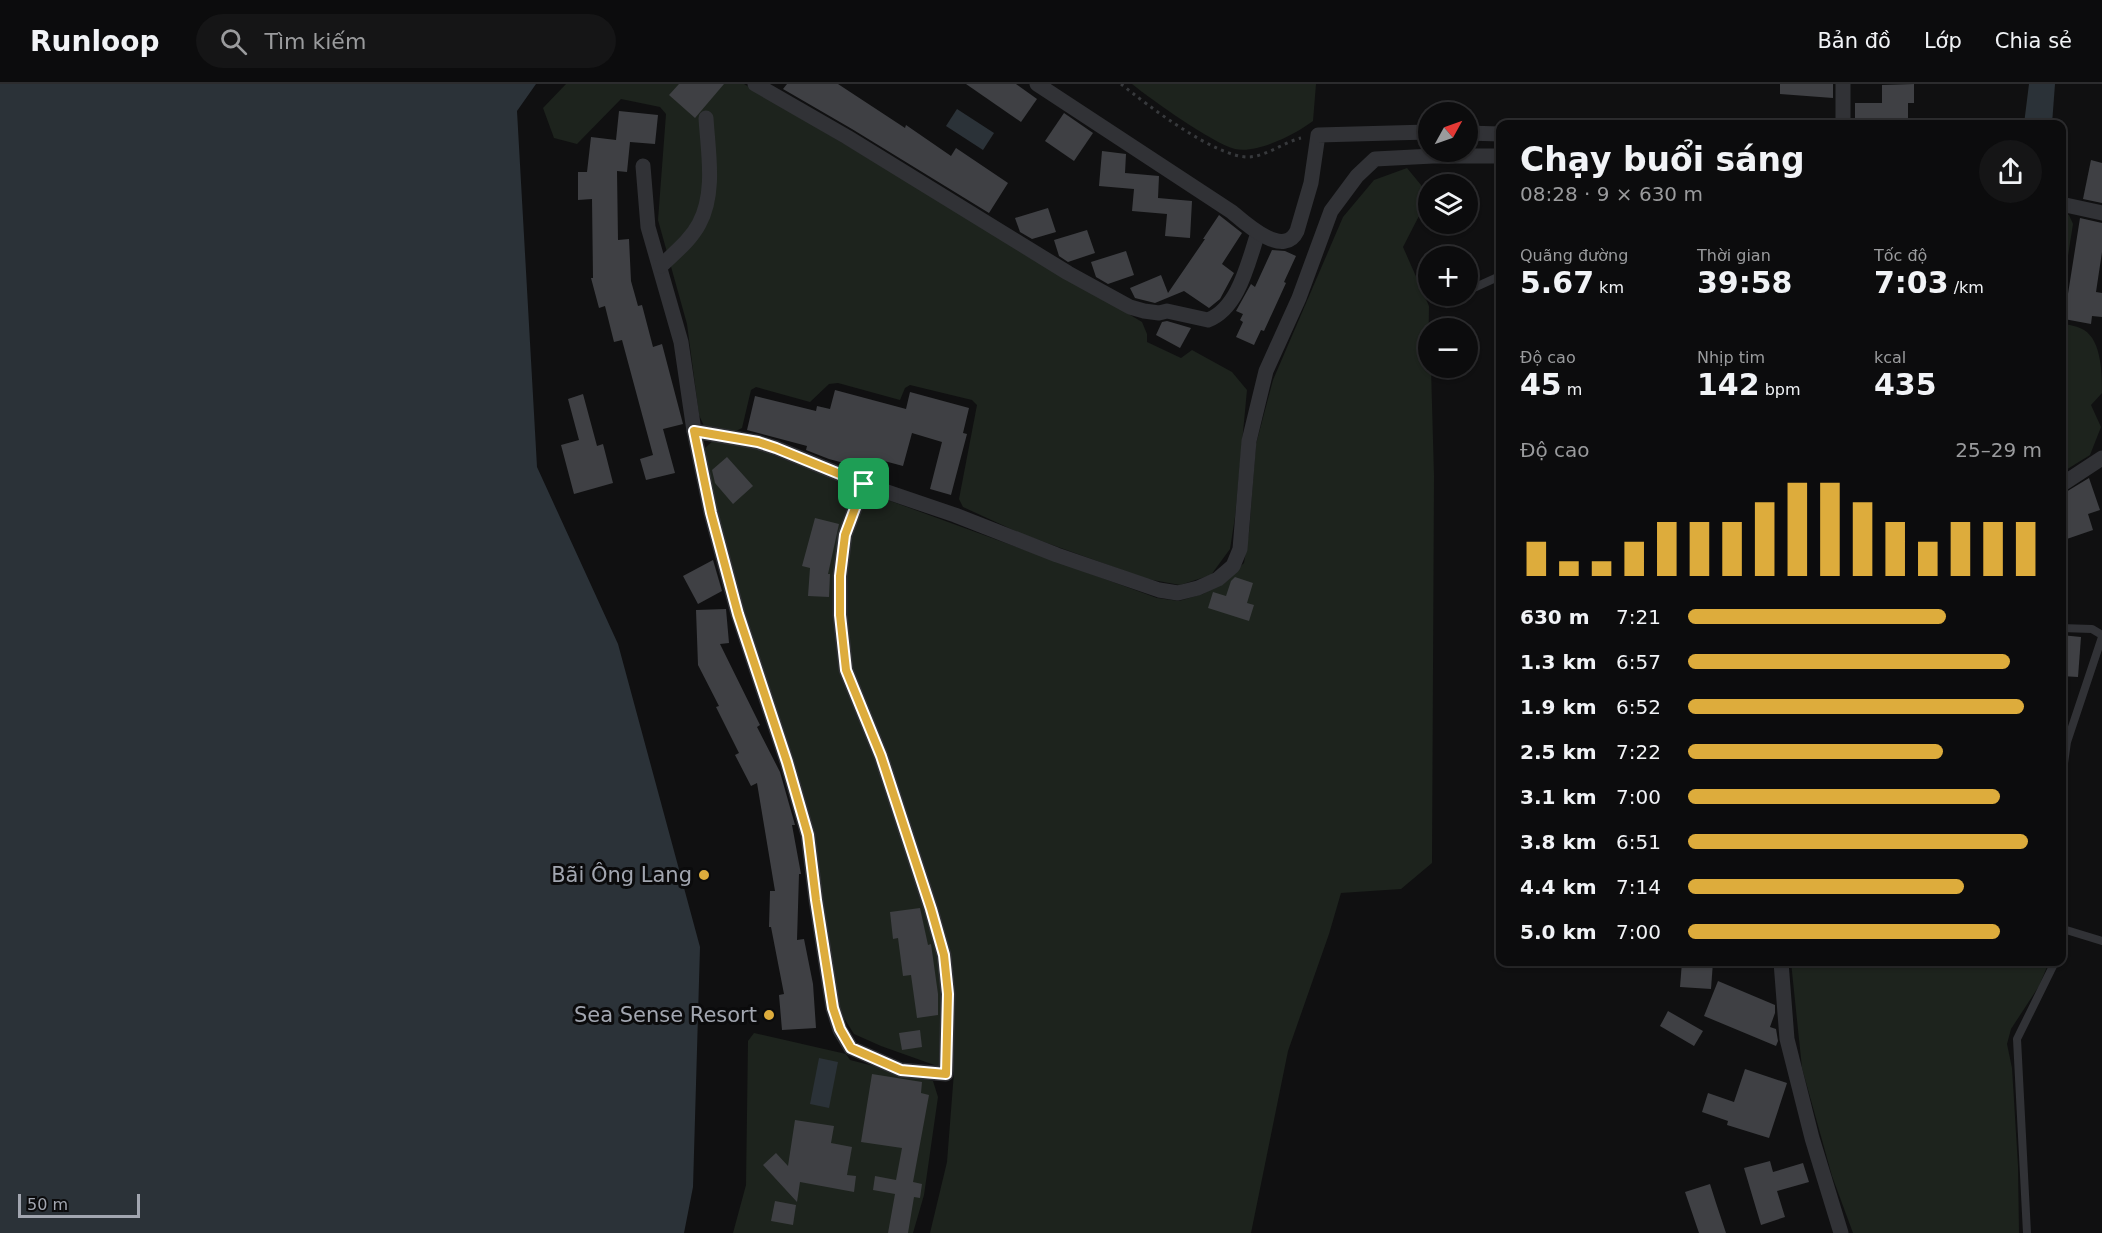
<!DOCTYPE html>
<html lang="vi">
<head>
<meta charset="utf-8">
<style>
  body { margin:0; font-family:"DejaVu Sans",sans-serif; background:#151516; color:#f1f3f6; height:100vh; display:flex; flex-direction:column; font-size:22px; white-space:nowrap }
  * { box-sizing:border-box; margin:0 }
  p { font-size:20px; color:#9a9b9d }
  .icon { flex:none; width:33px; height:33px; fill:none; stroke:currentColor; stroke-width:2; stroke-linecap:round; stroke-linejoin:round }
  .map { position:relative; flex:1; overflow:hidden }
  .details { position:absolute; left:1496px; top:36px; width:570px; height:846px; display:flex; flex-direction:column; background:#0c0c0d; border-radius:12px; box-shadow:0 2px 4px #0004,0 0 0 2px #2c2c2e }
  .details>* { flex:none }
  .needle { width:39px; rotate:50deg }
  .controls { position:absolute; left:1418px; top:18px; display:grid; gap:12px }
  .controls a { display:grid; place-items:center; width:60px; height:60px; border-radius:50%; background:#0c0c0d; box-shadow:0 2px 4px #0004,0 0 0 2px #2c2c2e; font-size:30px }
  .scale { position:absolute; left:18px; bottom:15px; width:122px; box-sizing:border-box; padding-left:6px; border:3px solid #a2a6b0; border-top:0; font-size:16px; line-height:21px; white-space:nowrap; color:#a2a6b0; -webkit-text-stroke:4px #0b0b0c; paint-order:stroke }
  .pin { position:absolute; display:grid; place-items:center; width:51px; height:51px; color:#fff; margin:-26px; border-radius:12px; box-shadow:0 3px 9px #0006 }
  .round { display:grid; place-items:center; flex:none; width:63px; height:63px; border-radius:32px; background:#151516 }
  .overview { display:flex; align-items:center; justify-content:space-between; height:102px; padding:0 24px }
  h1 { font-size:33px; font-weight:600; line-height:45px }
  .metrics { display:grid; grid-template-columns:repeat(3,1fr); gap:9px; height:102px; padding:6px 24px }
  .metrics div { display:grid; align-content:center }
  .metrics b { font-size:30px; font-weight:600 }
  .metrics small { font-size:16px; font-weight:400 }
  .metrics p { font-size:16px }
  .chart { height:168px; padding:12px 24px }
  .chart p { display:flex; justify-content:space-between }
  .chart svg { width:100%; height:108px; margin-top:6px; stroke:#ddac3c; stroke-width:6 }
  ul { padding:0 24px; list-style:none; font-size:20px }
  li { display:grid; grid-template-columns:96px 72px 1fr; align-items:center; height:45px }
  li i { height:15px; border-radius:8px; background:#ddac3c }
  header { display:flex; align-items:center; gap:36px; box-sizing:border-box; height:84px; padding:0 30px; background:#0c0c0d; border-bottom:2px solid #2c2c2e }
  header strong { font-size:28px }
  nav { display:flex; gap:33px; margin-inline-start:auto; font-size:21px }
  .search { width:420px; height:54px; background:#151516; display:flex; align-items:center; gap:15px; box-sizing:border-box; padding:0 21px; border-radius:33px; color:#9a9b9d; font-size:22px }
  .map>svg:first-child { display:block }
  .green { fill:#1d231d }
  .water { fill:#2b3238 }
  .building { fill:#3f4044 }
  .lines { fill:none; stroke-linecap:round; stroke-linejoin:round }
  .path { stroke:#37393c; stroke-width:3; stroke-dasharray:3 4.5; stroke-linecap:butt }
  .service { stroke:#313236; stroke-width:8 }
  .minor { stroke:#313236; stroke-width:15 }
  .route-casing { stroke:#fff; stroke-width:12 }
  .route { stroke:#ddac3c; stroke-width:8 }
  .poi-dot { fill:#ddac3c; stroke:#0b0b0c; stroke-width:2 }
  .labels { text-anchor:middle; stroke-width:6; stroke-linejoin:round; paint-order:stroke }
  .poi-label { font-size:21px; fill:#a2a6b0; stroke:#0b0b0c; text-anchor:end }
</style>
</head>
<body>
<header>
<strong>Runloop</strong>
<div class="search"><svg class="icon" aria-label="search" viewBox="0 0 24 24"><circle cx="10" cy="10" r="6"/><path d="M15 15l6 6"/></svg>Tìm kiếm</div>
<nav><a>Bản đồ</a><a>Lớp</a><a>Chia sẻ</a></nav>
</header>
<div class="map">
<svg width="2102" height="1149" viewBox="0 0 2102 1149">
  <rect width="100%" height="100%" fill="#101011"/>
  <g class="green">
    <polygon points="566,0 744,0 1142,238 1147,250 1147,258 1181,274 1192,266 1232,288 1247,306 1235,433 1230,465 1211,491 1180,501 1147,495 1022,450 963,423 959,415 977,321 972,316 910,301 905,304 900,316 838,299 829,300 810,318 756,303 751,306 742,344 734,348 704,342 699,331 687,240 658,136 666,30 660,23 621,15 577,60 554,54 543,24"/>
    <path d="M1132,0H1316L1313,37C1296,50 1257,70 1235,65C1212,59 1152,16 1132,0Z"/>
    <polygon points="1407,84 1421,101 1421,128 1403,163 1429,222 1428,284 1431,284 1434,392 1432,779 1401,805 1341,809 1329,850 1288,967 1251,1149 930,1149 947,1078 954,988 881,962 854,950 839,926 821,814 716,428 705,364 714,356 750,362 874,411 1157,514 1179,517 1203,510 1222,499 1244,479 1249,448 1256,360 1273,296 1343,133 1374,96"/>
    <polygon points="2061,128 2069,131 2073,140 2061,216"/>
    <path d="M2061,239C2068,241 2078,242 2084,246C2102,257 2102,291 2102,309L2091,321L2101,343L2090,371L2061,389Z"/>
    <polygon points="1791,878 2049,878 2039,902 2011,945 2007,960 2012,984 2018,1082 2019,1149 1853,1149 1832,1092 1802,984"/>
    <polygon points="754,949 846,970 850,976 933,997 938,1013 924,1111 913,1149 733,1149 746,1101 748,957"/>
  </g>
  <g class="water">
    <polygon points="0,0 536,0 517,27 537,383 618,560 700,863 693,1103 684,1149 0,1149"/>
    <polygon points="2029,0 2055,0 2052,40 2024,40"/>
    <polygon points="957,25 994,49 983,66 946,42"/>
    <polygon points="819,974 838,978 829,1024 810,1020"/>
  </g>
  <g class="building">
    <polygon points="679,0 724,0 695,34 669,11"/>
    <polygon points="787,0 838,0 905,44 906,41 951,72 956,64 1008,99 989,129 852,45 783,5"/>
    <polygon points="966,0 1016,0 1037,15 1021,38"/>
    <polygon points="1780,0 1833,0 1833,14 1780,10"/>
    <polygon points="1914,0 1914,19 1908,19 1908,36 1897,37 1897,40 1855,40 1855,19 1882,19 1882,1"/>
    <polygon points="619,27 658,31 655,60 630,58 627,88 617,87 618,156 629,155 631,197 638,222 642,221 653,263 662,260 683,340 663,345 675,389 646,396 640,375 653,371 622,256 614,258 605,222 599,224 591,194 593,194 592,115 578,116 578,88 587,88 591,53 616,56"/>
    <polygon points="1064,29 1093,49 1074,77 1045,57"/>
    <polygon points="1102,67 1126,70 1125,89 1159,92 1158,114 1192,117 1190,154 1165,152 1167,130 1132,127 1134,105 1099,102"/>
    <polygon points="2091,76 2102,79 2102,119 2083,115"/>
    <polygon points="1048,124 1056,148 1032,155 1020,148 1015,134"/>
    <polygon points="1219,131 1242,149 1222,180 1234,189 1220,215 1209,224 1184,207 1155,219 1135,214 1130,204 1161,191 1168,209 1205,155 1203,155"/>
    <polygon points="2080,134 2102,139 2102,168 2096,208 2102,209 2102,233 2092,232 2091,240 2064,235"/>
    <polygon points="1087,146 1095,169 1068,178 1059,172 1054,156"/>
    <polygon points="1272,166 1285,167 1296,172 1284,198 1286,199 1264,247 1261,246 1254,261 1236,253 1243,238 1240,236 1243,230 1236,227 1251,200 1255,203"/>
    <polygon points="1126,167 1134,191 1108,200 1096,193 1091,178"/>
    <polygon points="1167,237 1191,244 1180,264 1156,251 1162,238"/>
    <polygon points="835,306 906,325 910,308 969,324 963,349 967,350 951,411 930,405 942,358 912,349 903,382 873,374 870,386 829,375 806,366 807,362 747,346 755,312 816,327 817,322 830,325"/>
    <polygon points="583,310 597,362 603,360 613,399 574,410 561,361 579,356 568,315"/>
    <polygon points="727,373 753,402 733,420 715,399 712,386"/>
    <polygon points="2089,394 2100,426 2088,430 2093,446 2061,457 2061,411"/>
    <polygon points="815,434 839,440 828,490 830,490 829,513 808,512 810,484 802,482"/>
    <polygon points="713,476 722,507 698,520 683,492"/>
    <polygon points="1235,493 1253,499 1247,519 1254,521 1249,537 1208,524 1213,508 1226,512 1231,497"/>
    <polygon points="726,525 729,559 720,560 760,641 757,643 780,688 795,741 792,741 801,790 799,790 797,856 804,855 813,900 816,944 782,946 779,911 784,910 771,843 769,843 770,807 775,807 757,699 751,702 735,671 739,669 716,623 719,622 698,581 696,526"/>
    <polygon points="2061,551 2081,553 2078,593 2061,592"/>
    <polygon points="920,824 928,861 931,860 938,910 938,931 917,934 911,891 903,892 898,854 893,855 890,828"/>
    <polygon points="1682,878 1713,878 1711,905 1680,903"/>
    <polygon points="1718,897 1775,921 1775,929 1770,943 1776,945 1778,957 1776,962 1704,932"/>
    <polygon points="1668,927 1703,947 1694,962 1660,942"/>
    <polygon points="920,946 922,963 902,966 899,949"/>
    <polygon points="1745,985 1787,999 1769,1054 1727,1041 1728,1037 1702,1028 1708,1009 1734,1018"/>
    <polygon points="872,990 922,998 921,1009 929,1011 913,1098 922,1100 920,1114 914,1113 908,1149 888,1149 895,1110 873,1106 875,1092 896,1096 902,1064 861,1058"/>
    <polygon points="795,1036 834,1042 831,1059 852,1063 847,1091 856,1092 854,1108 800,1098 797,1118 763,1081 776,1069 788,1082"/>
    <polygon points="1770,1077 1773,1088 1803,1079 1809,1098 1777,1107 1785,1133 1761,1141 1744,1084"/>
    <polygon points="1710,1100 1716,1119 1726,1149 1699,1149 1685,1108"/>
    <polygon points="775,1117 796,1121 793,1141 771,1137"/>
  </g>
  <g class="lines">
    <path class="path" d="M1121,0C1147,21 1216,74 1249,73C1267,72 1284,58 1301,54"/>
    <g class="service">
      <polyline points="1467,207 1500,192"/>
      <polyline points="1447,220 1460,212"/>
      <polyline points="2061,544 2092,545 2102,551"/>
      <polyline points="2063,845 2102,857"/>
      <polyline points="2061,852 2064,777 2062,736 2062,693 2067,658 2102,553"/>
      <polyline points="2027,1149 2017,955 2055,878"/>
    </g>
    <g class="minor">
      <path d="M755,0L847,53L1068,189L1130,223L1144,227L1159,229L1167,227L1208,236C1239,224 1248,178 1258,149"/>
      <path d="M1037,0L1232,128C1245,139 1284,175 1297,147L1311,99L1318,51L1428,48"/>
      <polyline points="1843,0 1843,40"/>
      <polyline points="1467,49 1500,50"/>
      <polyline points="643,82 648,143 681,258 694,347 757,358 776,364 864,400"/>
      <polyline points="2061,120 2102,129"/>
      <path d="M661,182C674,169 690,157 699,140C716,109 708,68 706,34"/>
      <polyline points="694,347 711,429 738,530 787,678 808,751 816,816 833,924 840,946 851,964 901,986 946,990 948,910 944,871 931,825 881,672 846,586 840,531 840,492 845,451 864,400 955,431 1057,471 1159,506 1178,509 1198,504 1218,495 1233,482 1240,465 1249,357 1266,287 1299,214 1331,127 1357,92 1375,75 1433,72 1500,72"/>
      <polyline points="2061,401 2102,374"/>
      <polyline points="1781,878 1787,955 1812,1054 1841,1149"/>
    </g>
  </g>
  <g class="lines">
    <g class="route-casing">
      <polygon id="route" points="694,347 758,358 776,364 864,400 845,451 840,492 840,531 846,586 881,672 931,825 944,871 948,910 946,990 901,986 851,964 840,945 833,924 816,816 808,751 787,678 738,530 711,429"/>
    </g>
    <use href="#route" class="route"/>
  </g>
  <g class="poi-dot">
    <circle cx="704" cy="791" r="6"/>
    <circle cx="769" cy="931" r="6"/>
  </g>
  <g class="labels">
    <g class="poi-label">
      <text x="692" y="798">Bãi Ông Lang</text>
      <text x="757" y="938">Sea Sense Resort</text>
    </g>
  </g>
</svg>
<div class="controls">
<a><svg class="needle" viewBox="-14 -14 28 28"><path d="M0-13l5 13h-10z" fill="#e53935"/><path d="M0 13l5-13h-10z" fill="#9a9b9d"/></svg></a>
<a><svg class="icon" aria-label="layers" viewBox="0 0 24 24"><path d="M12 4l9 5-9 5-9-5zM3 14l9 5 9-5"/></svg></a>
<a>+</a>
<a>−</a>
</div>
<div class="scale">50 m</div>
<div class="pin" style="left:864px;top:400px;background:#1e9e55"><svg class="icon" aria-label="arrive" viewBox="0 0 24 24"><path d="M6 21V4h12l-3 4 3 4H6"/></svg></div>
<section class="details">
<div class="overview"><div><h1>Chạy buổi sáng</h1><p>08:28 · 9 × 630 m</p></div><a class="round"><svg class="icon" aria-label="share" viewBox="0 0 24 24"><path d="M12 15V3M7 8l5-5 5 5M5 13v7h14v-7"/></svg></a></div>
<div class="metrics">
<div><p>Quãng đường</p><b>5.67<small> km</small></b></div>
<div><p>Thời gian</p><b>39:58</b></div>
<div><p>Tốc độ</p><b>7:03<small> /km</small></b></div>
</div>
<div class="metrics">
<div><p>Độ cao</p><b>45<small> m</small></b></div>
<div><p>Nhịp tim</p><b>142<small> bpm</small></b></div>
<div><p>kcal</p><b>435</b></div>
</div>
<div class="chart"><p><span>Độ cao</span>25–29 m</p>
<svg viewBox="0 0 160 44" preserveAspectRatio="none"><path d="M5 44V30M15 44V38M25 44V38M35 44V30M45 44V22M55 44V22M65 44V22M75 44V14M85 44V6M95 44V6M105 44V14M115 44V22M125 44V30M135 44V22M145 44V22M155 44V22"/></svg>
</div>
<ul>
<li><b>630 m</b>7:21<i style="width:73%"></i></li>
<li><b>1.3 km</b>6:57<i style="width:91%"></i></li>
<li><b>1.9 km</b>6:52<i style="width:95%"></i></li>
<li><b>2.5 km</b>7:22<i style="width:72%"></i></li>
<li><b>3.1 km</b>7:00<i style="width:88%"></i></li>
<li><b>3.8 km</b>6:51<i style="width:96%"></i></li>
<li><b>4.4 km</b>7:14<i style="width:78%"></i></li>
<li><b>5.0 km</b>7:00<i style="width:88%"></i></li>
</ul>
</section>
</div>
</body>
</html>
